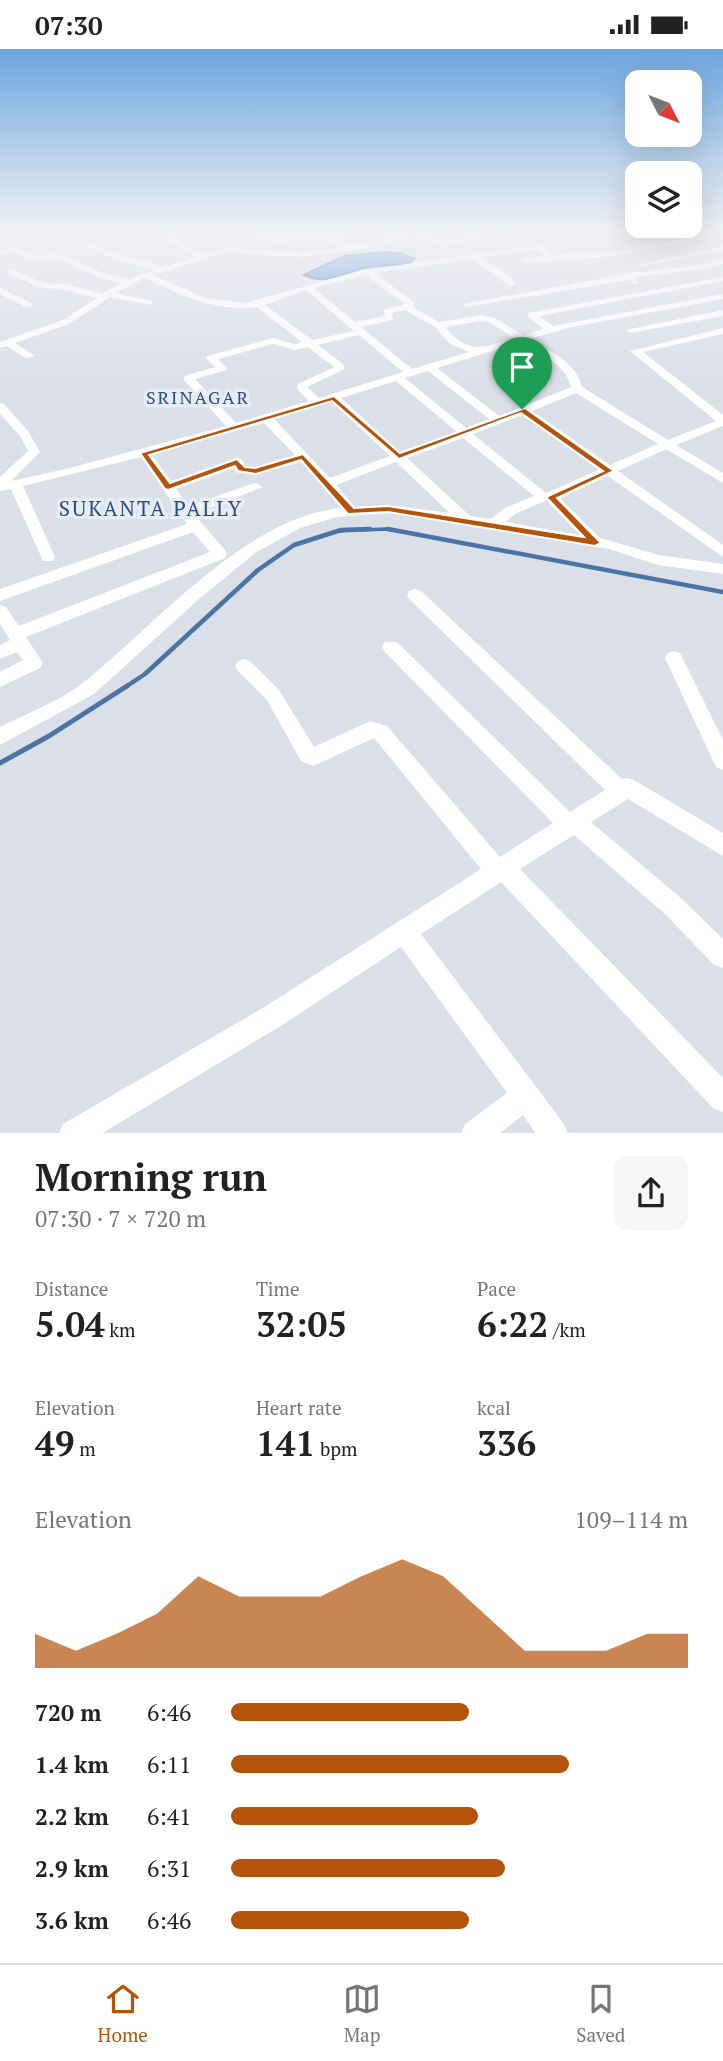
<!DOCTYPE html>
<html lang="en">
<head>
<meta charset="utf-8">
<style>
  body { margin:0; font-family:"PT Serif",serif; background:#f6f6f6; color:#222; height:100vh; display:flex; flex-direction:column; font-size:26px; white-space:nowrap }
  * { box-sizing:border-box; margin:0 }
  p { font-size:23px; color:#767676 }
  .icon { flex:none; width:38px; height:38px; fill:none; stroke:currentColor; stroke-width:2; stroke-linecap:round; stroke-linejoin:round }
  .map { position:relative; height:1084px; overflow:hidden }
  .drawer { display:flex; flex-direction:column; background:#fff; flex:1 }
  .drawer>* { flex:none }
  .needle { width:46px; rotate:132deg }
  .tools { position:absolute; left:625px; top:21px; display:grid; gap:14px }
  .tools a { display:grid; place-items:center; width:77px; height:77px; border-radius:14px; background:#fff; box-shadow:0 7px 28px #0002; font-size:35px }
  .pin { position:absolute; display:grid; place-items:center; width:60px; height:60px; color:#fff; margin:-72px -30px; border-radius:50% 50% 50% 0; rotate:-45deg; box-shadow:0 0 7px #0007 }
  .pin .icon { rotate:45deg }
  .round { display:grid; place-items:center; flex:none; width:74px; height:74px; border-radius:14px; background:#f6f6f6 }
  .headline { display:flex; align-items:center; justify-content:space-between; height:119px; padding:0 35px }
  h1 { font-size:38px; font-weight:700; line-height:52px }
  .stats { display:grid; grid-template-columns:repeat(3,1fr); gap:10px; height:119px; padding:7px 35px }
  .stats div { display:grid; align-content:center }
  .stats b { font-size:35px; font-weight:700 }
  .stats small { font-size:19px; font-weight:400 }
  .stats p { font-size:19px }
  .chart { height:196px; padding:14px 35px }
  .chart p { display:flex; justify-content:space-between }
  .chart svg { width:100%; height:126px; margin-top:7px; fill:#b45309; opacity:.7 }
  ul { padding:0 35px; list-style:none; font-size:23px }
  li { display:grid; grid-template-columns:112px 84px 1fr; align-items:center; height:52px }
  li i { height:18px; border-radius:9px; background:#b45309 }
  .status { display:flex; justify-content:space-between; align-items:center; height:49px; padding:0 35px; background:#fff; direction:ltr }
  .status svg { height:19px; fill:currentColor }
  .dock { display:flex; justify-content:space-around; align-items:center; height:98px; border-top:2px solid #e0e0e0; background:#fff; font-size:19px; color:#767676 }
  .dock a { display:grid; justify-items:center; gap:4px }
  .dock .active { color:#b45309 }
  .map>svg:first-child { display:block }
  .water { fill:#528ed2; stroke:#4a74a5; stroke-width:2 }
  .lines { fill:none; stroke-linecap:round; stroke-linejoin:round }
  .stream-far2 { stroke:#4a74a5; stroke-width:3.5 }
  .stream-far1 { stroke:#4a74a5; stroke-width:4.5 }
  .stream { stroke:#4a74a5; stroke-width:5 }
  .service { stroke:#fff; stroke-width:4.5 }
  .minor { fill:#fff; fill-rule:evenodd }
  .route { fill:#b45309; stroke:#fff; stroke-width:2; fill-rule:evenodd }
  .labels { text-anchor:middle; stroke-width:7; stroke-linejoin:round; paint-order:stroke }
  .far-neighbourhood-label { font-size:18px; letter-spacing:2px; fill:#295086; stroke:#e8ecf5 }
  .neighbourhood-label { font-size:21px; letter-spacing:2px; fill:#295086; stroke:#e8ecf5 }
</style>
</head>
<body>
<div class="status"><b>07:30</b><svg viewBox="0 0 49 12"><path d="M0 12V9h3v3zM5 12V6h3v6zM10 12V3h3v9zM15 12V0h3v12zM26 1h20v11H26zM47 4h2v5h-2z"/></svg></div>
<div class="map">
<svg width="723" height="1085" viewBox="0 0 723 1085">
  <rect width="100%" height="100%" fill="#dbdfe8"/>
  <path class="water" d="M384,203L400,204L414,210L409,214C394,217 379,216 364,219C341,224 328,237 304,226L344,207Z"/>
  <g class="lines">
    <polyline class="stream-far2" points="338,482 386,480 399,482"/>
    <g class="stream-far1">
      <polyline points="388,480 723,543"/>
      <polyline points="124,639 145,625 258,521 294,496 341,481 370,480"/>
    </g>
    <polyline class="stream" points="0,714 49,687 127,637"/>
    <polyline class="service" points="259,181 255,187 276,191 341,188"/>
    <g class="minor">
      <path d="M361,181H373L338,191C365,205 407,181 438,181L425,185L447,193L493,181H505L447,197L417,187L358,201L297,208L226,203L153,226L205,249L245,254L359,222L533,197H545L551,206L614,203L723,181V185L614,207L522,214V210L544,207L540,201H533L480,208L511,228L515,235L511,238L471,210L375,224L415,254L413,258L439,273L481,266L495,269L523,286L544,280L528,268V264L723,228V232L539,267L553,277L722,245L723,250L572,278L530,290C551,303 576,313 582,338L668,391L716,372L630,302L723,279V285L643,303L723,366V377L676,396L723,424V434L666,400L618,422L723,496V508L608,427L560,449L600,489L659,506L723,515V525L658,516L609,500L457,473L388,464L337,468L300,479L255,504L198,551L94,645L0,696V678C26,665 62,651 84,633C155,576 246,468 341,459L301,413L255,426L236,423L234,419L176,440L189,457L251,435L256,434L263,438L194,465L225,501L227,505L225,509L26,588L43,614L40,619L0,638V623L23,611L17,603L0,610V596L10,591L0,575V556L6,558L19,577L210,503L193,483L0,552V540L187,475L141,408L23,437L55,508L53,512H43L11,440L0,442V428L28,402L20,387L0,365V354L4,355L28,382L40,403L11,432L66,420L226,377L184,331V327L215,318L206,309L207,307L273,289L295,295L302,293L257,258C217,263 181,247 145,229L116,244L152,252V256L110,248L69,275L15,294L35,307L26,309L6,297L0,299V293L63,271L97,249L66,241L38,238L9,225V221H15L43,234L66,235L102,245L121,234L100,229L55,208L36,212L14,203L0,205V201L15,199L37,208L56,204L106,225L129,230L155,221L117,211L81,195V191L123,207L163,218L196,208L167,190L170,186L203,206L226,199L297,204L341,199L327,191ZM366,226L405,255L384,261L385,267L355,273L314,239ZM306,241L354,282L312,291L265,256ZM405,261L435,278L450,295L469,303L412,320L361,278L393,271L392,264ZM481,272L489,273L514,289C482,299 470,306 445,278ZM359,286L403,323L319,349L307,338L345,320L343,315L318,296ZM521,293C540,305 566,315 571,338L499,367L437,319ZM273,295L295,301L308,298L334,318L298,335L297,340L309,352L236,374L195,330L226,321L227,319L218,310ZM428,322L489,370L466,379L405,329ZM396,332L457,383L400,403L341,349ZM576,344L658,395L610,416L532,362ZM331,352L390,407L330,429L274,370ZM522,366L599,421L546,444L473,385ZM264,374L295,406L255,418L246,417L241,410L237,409L171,432L151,405ZM463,389L534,447L505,459L491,470L470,467L407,409ZM396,413L450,464L388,456L355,458L336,436ZM545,452H547L580,486L505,473L515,465Z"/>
      <polygon points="559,181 590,181 582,187 539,182"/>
      <polygon points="605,181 613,181 613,184 606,186"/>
      <polygon points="624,181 632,181 630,187 624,187"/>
      <polygon points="723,197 723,201 640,218 636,216"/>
      <polygon points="723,210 723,215 703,220 636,228 638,233 634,236 629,231 467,258 463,255 631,224 702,216"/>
      <polygon points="0,239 32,254 33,256 26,258 0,245"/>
      <polygon points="723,261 723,267 630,284 625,281"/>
      <polygon points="415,540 421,542 622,730 627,729 634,731 723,784 723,807 628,750 591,773 682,850 723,890 723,919 714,916 666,866 574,786 520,820 723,1029 723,1063 713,1059 501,833 421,885 564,1075 568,1085 536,1085 523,1066 499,1085 461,1085 465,1075 507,1044 401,898 279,978 101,1085 59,1085 63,1075 261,960 481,820 374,689 313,717 301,712 267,651 238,622 235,617 238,612 244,610 250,612 279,641 314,698 370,672 387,677 500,808 553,774 385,603 382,598 385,593 397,593 570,763 605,741 409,550 407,546 409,542"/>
      <polygon points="674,602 680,604 723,691 723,721 716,718 665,609 668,604"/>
    </g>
  </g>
  <linearGradient id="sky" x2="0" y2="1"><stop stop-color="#6ca5df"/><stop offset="0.54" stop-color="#eff1f5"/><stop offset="1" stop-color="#eff1f5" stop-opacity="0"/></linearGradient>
  <rect width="723" height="333" fill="url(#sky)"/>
  <path class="route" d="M334,347L400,404L525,359L614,422L557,449L601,494L595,497L388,463L348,465L301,411L256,425L238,422L235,417L168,441L165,440L140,404ZM332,352L399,410L521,364L603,422L546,448L584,488L388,457L354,459L303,405L255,419L245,418L237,410L170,434L149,406Z"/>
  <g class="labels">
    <g class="far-neighbourhood-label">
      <text x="198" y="355">SRINAGAR</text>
    </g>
    <g class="neighbourhood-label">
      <text x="151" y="467">SUKANTA PALLY</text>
    </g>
  </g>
</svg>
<div class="tools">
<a><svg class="needle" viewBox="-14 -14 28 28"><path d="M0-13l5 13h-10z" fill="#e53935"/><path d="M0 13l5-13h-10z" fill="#767676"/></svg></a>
<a><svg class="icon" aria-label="layers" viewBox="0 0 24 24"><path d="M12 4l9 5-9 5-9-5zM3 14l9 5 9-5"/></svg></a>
</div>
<div class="pin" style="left:522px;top:360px;background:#1e9e55"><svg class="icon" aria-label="arrive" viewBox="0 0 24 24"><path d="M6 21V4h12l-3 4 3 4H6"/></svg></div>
</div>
<section class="drawer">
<div class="headline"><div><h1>Morning run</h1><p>07:30 · 7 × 720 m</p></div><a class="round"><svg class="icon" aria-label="share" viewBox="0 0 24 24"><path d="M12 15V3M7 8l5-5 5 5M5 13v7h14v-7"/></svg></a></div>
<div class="stats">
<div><p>Distance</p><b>5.04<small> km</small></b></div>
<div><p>Time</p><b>32:05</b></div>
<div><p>Pace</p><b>6:22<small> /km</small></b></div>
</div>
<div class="stats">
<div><p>Elevation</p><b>49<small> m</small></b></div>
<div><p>Heart rate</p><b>141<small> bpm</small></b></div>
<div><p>kcal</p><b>336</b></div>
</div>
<div class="chart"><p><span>Elevation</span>109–114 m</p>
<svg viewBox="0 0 160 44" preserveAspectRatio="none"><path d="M0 44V32L10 38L20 32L30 25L40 12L50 19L60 19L70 19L80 12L90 6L100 12L110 25L120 38L130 38L140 38L150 32L160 32V44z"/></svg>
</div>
<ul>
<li><b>720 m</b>6:46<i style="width:52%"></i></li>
<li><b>1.4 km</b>6:11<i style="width:74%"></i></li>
<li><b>2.2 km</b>6:41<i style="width:54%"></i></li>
<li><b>2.9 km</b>6:31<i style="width:60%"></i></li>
<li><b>3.6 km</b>6:46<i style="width:52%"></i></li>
</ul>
</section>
<nav class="dock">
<a class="active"><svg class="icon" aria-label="home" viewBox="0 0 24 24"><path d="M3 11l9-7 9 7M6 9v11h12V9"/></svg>Home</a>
<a><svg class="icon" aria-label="map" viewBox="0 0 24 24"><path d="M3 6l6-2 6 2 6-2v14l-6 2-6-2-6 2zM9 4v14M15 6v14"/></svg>Map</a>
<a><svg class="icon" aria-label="saved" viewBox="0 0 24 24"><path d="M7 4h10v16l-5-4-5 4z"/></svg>Saved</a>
</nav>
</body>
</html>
